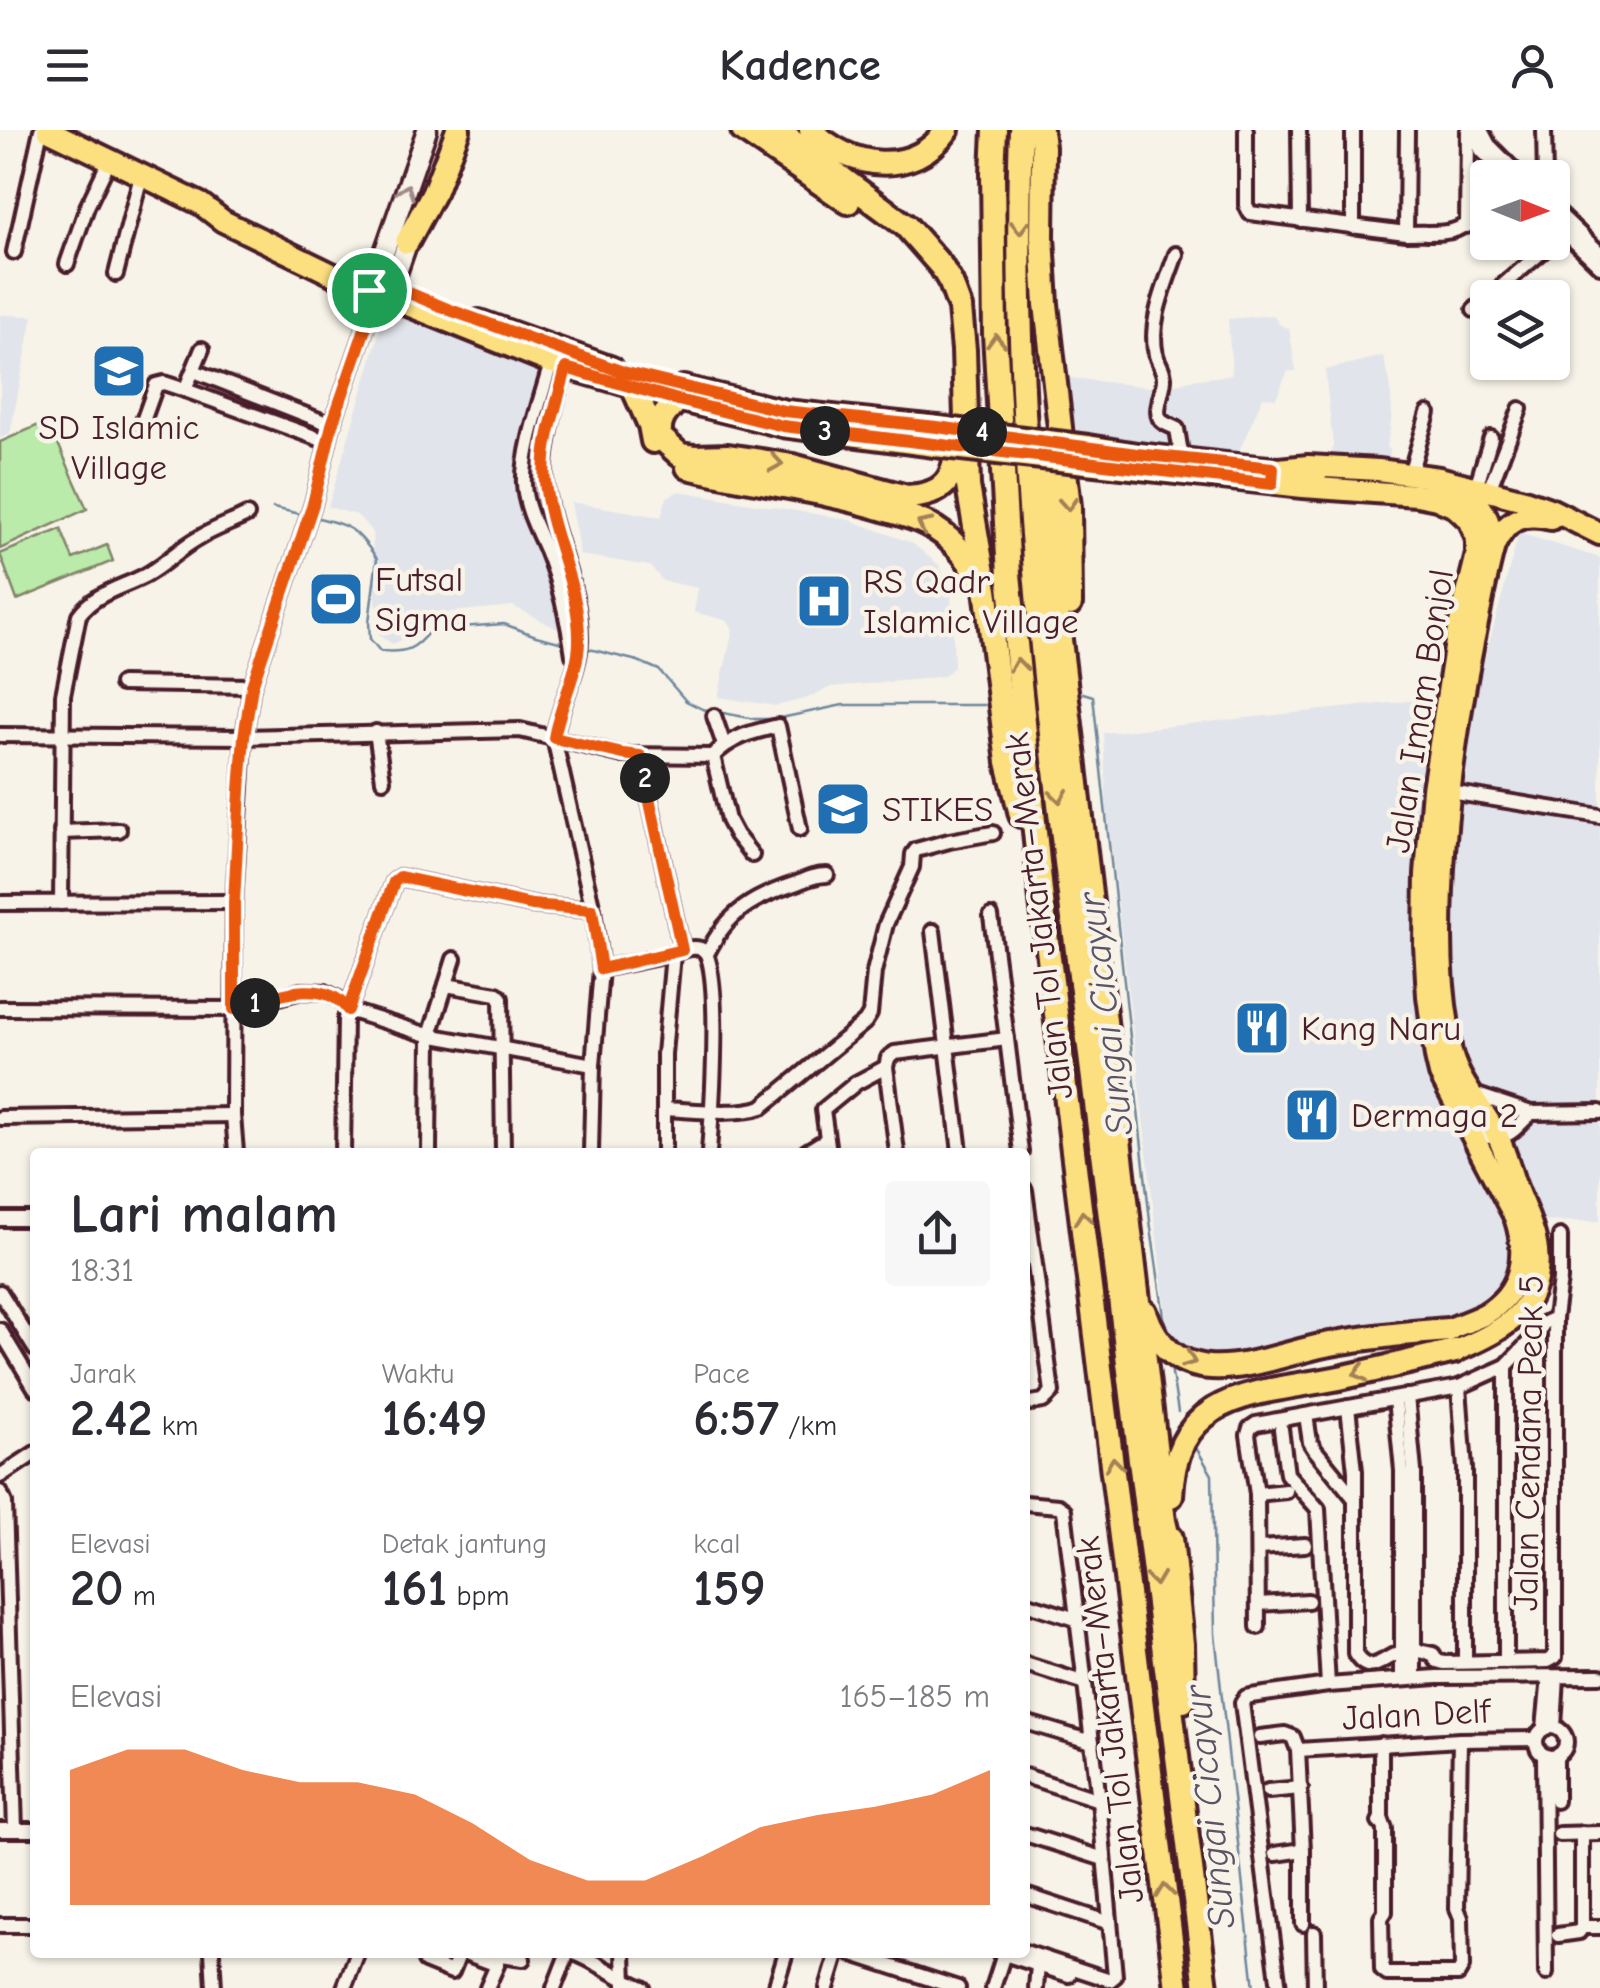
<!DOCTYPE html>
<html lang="id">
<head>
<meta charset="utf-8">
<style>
  body { margin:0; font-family:"Comic Neue",sans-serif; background:#f7f7f7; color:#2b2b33; height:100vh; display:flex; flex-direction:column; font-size:38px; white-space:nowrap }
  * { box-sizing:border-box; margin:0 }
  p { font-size:32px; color:#7c7c81 }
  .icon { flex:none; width:55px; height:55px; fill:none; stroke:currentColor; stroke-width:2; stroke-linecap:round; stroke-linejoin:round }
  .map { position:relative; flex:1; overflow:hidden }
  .details { position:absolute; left:30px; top:1018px; width:1000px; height:810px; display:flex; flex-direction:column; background:#fff; border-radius:10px; box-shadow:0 2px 8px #0004 }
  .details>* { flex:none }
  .needle { width:65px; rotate:91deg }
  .tools { position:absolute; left:1470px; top:30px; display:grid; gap:20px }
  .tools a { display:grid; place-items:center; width:100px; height:100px; border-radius:10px; background:#fff; box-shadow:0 2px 8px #0004; font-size:50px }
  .pin { position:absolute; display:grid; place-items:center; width:85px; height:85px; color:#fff; margin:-42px; border:5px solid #fff; border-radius:50%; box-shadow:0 2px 10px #0007 }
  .km { position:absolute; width:50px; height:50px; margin:-25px; border-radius:50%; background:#222; color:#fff; font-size:28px; line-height:50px; text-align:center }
  .round { display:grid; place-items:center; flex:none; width:105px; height:105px; border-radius:10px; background:#f7f7f7 }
  .headline { display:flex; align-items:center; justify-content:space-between; height:170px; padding:0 40px }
  h1 { font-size:55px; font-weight:800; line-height:75px }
  .stats { display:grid; grid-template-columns:repeat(3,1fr); gap:15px; height:170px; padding:10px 40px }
  .stats div { display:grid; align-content:center }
  .stats b { font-size:50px; font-weight:800 }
  .stats small { font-size:28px; font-weight:400 }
  .stats p { font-size:28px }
  .chart { height:280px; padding:20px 40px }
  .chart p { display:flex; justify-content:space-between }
  .chart svg { width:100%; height:180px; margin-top:10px; fill:#ea580c; opacity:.7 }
  header { display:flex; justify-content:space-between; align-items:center; height:130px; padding:0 40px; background:#fff; font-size:45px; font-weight:800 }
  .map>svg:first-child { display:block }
  .built { fill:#e1e4eb }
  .green { fill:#baebaa; stroke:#82856a; stroke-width:2.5 }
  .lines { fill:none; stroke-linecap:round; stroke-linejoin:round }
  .stream { stroke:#6f879d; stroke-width:2.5 }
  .street-tunnel { stroke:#d4c9c2; stroke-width:12; stroke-dasharray:12 6; stroke-linecap:butt }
  .street-casing { stroke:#4a1f2b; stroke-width:20 }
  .secondary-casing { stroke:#4a1f2b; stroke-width:25 }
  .primary-casing { stroke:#4a1f2b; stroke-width:28 }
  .highway-casing { stroke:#4a1f2b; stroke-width:30 }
  .street { stroke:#f7f3e8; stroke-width:12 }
  .secondary { stroke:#f7f3e8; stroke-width:18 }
  .primary { stroke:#fce080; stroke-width:20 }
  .highway { stroke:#fce080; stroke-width:22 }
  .primary-bridge-casing { stroke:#4a1f2b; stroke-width:28; stroke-linecap:butt }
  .primary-bridge { stroke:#fce080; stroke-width:20 }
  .oneway { stroke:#a0898a }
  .oneway2 { stroke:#a38056 }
  .route-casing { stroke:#fff; stroke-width:20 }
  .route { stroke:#ea580c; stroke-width:12 }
  .labels { text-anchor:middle; stroke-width:9; stroke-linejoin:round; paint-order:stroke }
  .poi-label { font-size:35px; fill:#4a1f2b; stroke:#f7f3e8; text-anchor:start }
  .street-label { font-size:35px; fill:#4a1f2b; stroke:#f7f3e8 }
  .water-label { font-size:38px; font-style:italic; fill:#5c5364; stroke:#f7f3e8 }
</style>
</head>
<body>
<header><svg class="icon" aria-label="menu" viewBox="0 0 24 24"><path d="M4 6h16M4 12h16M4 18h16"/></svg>Kadence<svg class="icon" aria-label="person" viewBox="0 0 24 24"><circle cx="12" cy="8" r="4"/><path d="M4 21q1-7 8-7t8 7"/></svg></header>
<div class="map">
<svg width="1600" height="1858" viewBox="0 0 1600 1858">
  <rect width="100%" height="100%" fill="#f7f3e8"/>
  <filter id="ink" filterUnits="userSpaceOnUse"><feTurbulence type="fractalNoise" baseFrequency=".01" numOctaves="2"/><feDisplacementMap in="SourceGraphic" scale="20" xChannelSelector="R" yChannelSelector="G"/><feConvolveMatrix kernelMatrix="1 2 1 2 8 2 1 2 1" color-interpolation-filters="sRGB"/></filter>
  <g filter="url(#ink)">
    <g class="built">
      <polygon points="388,173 542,235 520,340 525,388 551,444 571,506 513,476 450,482 420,501 393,514 378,505 372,401 357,385 328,377"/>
      <polygon points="0,185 33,186 10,304 0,308"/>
      <polygon points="1273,185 1280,195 1289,198 1296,241 1288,241 1276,268 1263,267 1240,319 1234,359 1090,347 1062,247 1149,257 1165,257 1191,250 1232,245 1228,189"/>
      <polygon points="1383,226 1390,252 1392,285 1387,317 1390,320 1389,332 1377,372 1326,367 1333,315 1325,240"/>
      <polygon points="679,361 850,390 912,413 939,435 951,461 954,537 944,546 923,549 831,557 805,569 776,576 718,567 733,499 728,491 694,482 698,458 663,451 650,436 580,425 571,372 661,387 667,367"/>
      <polygon points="1519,403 1600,428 1600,1091 1504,1092 1510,1117 1503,1152 1467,1191 1171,1229 1107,680 1103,603 1437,568 1426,632 1461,638 1475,565"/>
    </g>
    <g class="green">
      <polygon points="48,291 87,379 0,419 0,312"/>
      <polygon points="61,399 73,429 107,415 113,431 17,470 0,424"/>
    </g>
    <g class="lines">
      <g class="stream">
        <polyline points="273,378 305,385"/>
        <path d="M313,387C349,394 357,399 377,429L369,492L370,509L380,521C406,523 415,520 431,499L504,494L536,506L567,514"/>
        <polyline points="585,518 638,531 659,540 686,571 702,579 755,589 776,589 843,575 984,575"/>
        <polyline points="1083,563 1093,566 1150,1091 1166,1200"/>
        <polyline points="1171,1237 1178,1282"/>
        <polyline points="1195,1316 1212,1345 1215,1504 1254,1858"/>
      </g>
      <polyline class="street-tunnel" points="1274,1226 1281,1296"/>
      <g class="street-casing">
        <g id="street">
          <polyline points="1246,0 1246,75 1250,83 1406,103 1407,0"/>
          <polyline points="1299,0 1300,90"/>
          <polyline points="1470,0 1482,21 1510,48"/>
          <polyline points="1481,0 1489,15 1522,48"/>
          <polyline points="1544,0 1545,48"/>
          <polyline points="1552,77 1600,123"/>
          <polyline points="1552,90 1600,136"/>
          <polyline points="1467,96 1468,0"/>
          <polyline points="1353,97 1353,0"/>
          <path d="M1406,103C1451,102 1454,108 1488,76"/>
          <polyline points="14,122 41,0"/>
          <path d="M1176,124C1166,154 1148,192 1156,225C1158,233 1163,238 1164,247C1165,260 1151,284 1163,292C1167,295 1172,296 1177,299L1182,329"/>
          <polyline points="67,134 87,77 110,29"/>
          <polyline points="116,144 141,46"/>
          <polyline points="1488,168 1565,102"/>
          <polyline points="1474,180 1488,168"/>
          <polyline points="202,219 185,260 328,312"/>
          <path d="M553,226C544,260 522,321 524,354C525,377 537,399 546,420C559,452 568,491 573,525"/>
          <path d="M568,231C558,262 542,321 545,353C551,406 581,457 580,511C579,541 559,577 554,608L593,780L601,839L593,935L591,1022"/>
          <polyline points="194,241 332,295"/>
          <polyline points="142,294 156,255 164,253 185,260"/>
          <polyline points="1410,344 1428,283"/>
          <polyline points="1476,357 1491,308"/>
          <polyline points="1489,360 1520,279"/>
          <polyline points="121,554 252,556"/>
          <polyline points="714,586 724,615"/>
          <polyline points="376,602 383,650"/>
          <polyline points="0,605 244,607 520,600 623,625 713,626 728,690 736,705 752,725"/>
          <polyline points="640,625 682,820"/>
          <path d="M713,626C731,607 752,602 778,596L800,699"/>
          <polyline points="1450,662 1600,686"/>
          <polyline points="61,702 119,700"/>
          <polyline points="0,773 234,772"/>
          <path d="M61,773L63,565L79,485C96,462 122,458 146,445C164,435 179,419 197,409C213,399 231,393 247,385"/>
          <polyline points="991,786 1007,909"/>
          <polyline points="933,801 960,1022"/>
          <path d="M707,824C727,782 754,767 797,753C807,749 815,745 827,745"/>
          <path d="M601,839L673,824C680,820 695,815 703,820C723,833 711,995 709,1022"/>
          <polyline points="446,855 497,864 501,868 503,1022"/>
          <polyline points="0,878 235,879 301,861 325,862 342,871 348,880 394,752 400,747 532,775 593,780"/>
          <polyline points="1471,963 1531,983 1600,982"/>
          <path d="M664,979C692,980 738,986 762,977L865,892L870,884L874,842L886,794L912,737L913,724L916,720L949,711L993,703"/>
          <polyline points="0,988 233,985"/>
          <path d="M1471,1005C1507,1009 1506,1009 1531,983"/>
          <polyline points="236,1022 233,985 234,772 244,607 252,556 313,374 332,295 366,196 369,160"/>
          <polyline points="343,1022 345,889 348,880 428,905 593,935"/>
          <polyline points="429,1022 430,905 454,829"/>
          <polyline points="664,1022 664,924 673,824"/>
          <polyline points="806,1022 827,1009"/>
          <polyline points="829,1022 823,980 856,953 886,937"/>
          <polyline points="897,1022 886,937 888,928 895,923 1007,909 1021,1022"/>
          <polyline points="1025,1060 1052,1262 1043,1271 1025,1274"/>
          <polyline points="0,1089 35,1089"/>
          <polyline points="0,1162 35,1219"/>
          <polyline points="0,1200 35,1258"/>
          <polyline points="1506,1236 1506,1532"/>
          <polyline points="1459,1257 1465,1339 1465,1532"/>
          <polyline points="1407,1266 1414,1341 1414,1548"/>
          <polyline points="1395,1269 1402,1341 1402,1549"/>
          <path d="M1348,1277L1355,1341V1524C1370,1549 1384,1526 1402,1522"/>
          <polyline points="1306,1285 1310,1312 1315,1320 1355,1369"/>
          <polyline points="1281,1299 1287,1344 1318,1379 1328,1555"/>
          <polyline points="0,1346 35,1323"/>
          <polyline points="0,1362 5,1373 15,1700"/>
          <polyline points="1257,1364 1286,1361"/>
          <polyline points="1025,1373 1058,1376 1064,1380 1099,1670 1115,1846 1110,1850 1025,1822"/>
          <polyline points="1258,1418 1305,1415"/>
          <polyline points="1025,1473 1076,1489"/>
          <polyline points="1258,1474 1308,1471"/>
          <polyline points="1258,1497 1257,1364 1248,1305 1250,1298 1256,1294 1459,1257 1506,1236 1536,1205 1544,1193 1555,1188"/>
          <polyline points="1414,1520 1433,1524 1437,1531 1444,1533 1548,1531 1555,1527 1555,1188 1560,1149 1560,1106"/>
          <polyline points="1025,1534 1085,1553"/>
          <polyline points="1025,1592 1092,1612"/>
          <circle cx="1551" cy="1612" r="15"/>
          <polyline points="1554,1597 1557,1547"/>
          <polyline points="1544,1598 1549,1547"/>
          <polyline points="1260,1607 1285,1604 1293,1607 1298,1620 1303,1720 1303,1794"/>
          <polyline points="1298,1620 1460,1610 1536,1609"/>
          <polyline points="1544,1625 1546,1843"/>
          <polyline points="1025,1646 1099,1670"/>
          <polyline points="1268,1661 1301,1658"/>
          <polyline points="1556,1671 1556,1626"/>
          <polyline points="1381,1688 1385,1699 1385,1782 1381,1788 1382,1840 1387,1844 1458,1844 1462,1837 1461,1788 1457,1778 1460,1610"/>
          <polyline points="1379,1692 1381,1688 1381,1614"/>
          <polyline points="0,1700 35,1700"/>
          <polyline points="1582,1703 1582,1797"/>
          <polyline points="1025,1704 1104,1729"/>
          <polyline points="1559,1704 1600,1703"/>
          <polyline points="1275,1724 1303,1720"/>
          <polyline points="1025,1765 1110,1793"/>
          <polyline points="0,1795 35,1795"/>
          <polyline points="1314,1803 1315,1858"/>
          <polyline points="1558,1805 1579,1802 1582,1797 1600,1797"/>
          <polyline points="212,1822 214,1858"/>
          <polyline points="428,1822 425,1831 452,1842 460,1822"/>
          <polyline points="462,1822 497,1835 487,1858"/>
          <path d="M572,1822C597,1831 618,1848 643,1858"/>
          <polyline points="624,1822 625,1855"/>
          <polyline points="847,1822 958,1858"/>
          <polyline points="998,1822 1069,1845"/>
          <polyline points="497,1835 497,1827 500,1826 523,1829"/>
          <polyline points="344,1858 358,1822"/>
          <polyline points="554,1858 568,1822"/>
          <polyline points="775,1858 786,1822"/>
          <polyline points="827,1858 838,1822"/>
          <polyline points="993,1858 1004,1824"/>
          <polyline points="1036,1858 1038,1836"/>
          <polyline points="1279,1858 1242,1573 1246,1567 1251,1566 1328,1555 1437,1547 1600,1546"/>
        </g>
      </g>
      <g class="secondary-casing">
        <g id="secondary">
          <polyline points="392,157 412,99"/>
          <polyline points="369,160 384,123 427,0"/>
        </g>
      </g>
      <g class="primary-casing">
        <g id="primary">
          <polyline points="48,0 201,74 223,91 338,147 552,233 678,270 783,296 935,316"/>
          <polyline points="479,191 612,238"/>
          <polyline points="683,257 785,281 937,297"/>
          <polyline points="1088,316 1137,324 1225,334 1279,339 1308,336 1378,340 1439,348 1524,370 1552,380 1600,404"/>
          <path d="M1086,333L1303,357L1417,365L1437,369L1455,377L1470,391L1477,410V424L1457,505L1433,659L1426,744L1425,815L1428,866L1436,927L1440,944L1515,1087C1528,1125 1522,1162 1485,1184C1474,1190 1460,1194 1448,1200"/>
          <polyline points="1279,339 1316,346"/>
          <path d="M1435,358C1477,364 1487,374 1494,416C1485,448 1480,480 1473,512C1454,608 1441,707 1441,806C1441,836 1443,866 1448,896C1449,906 1449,917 1452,926C1461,956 1483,978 1497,1005C1505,1020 1509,1038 1515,1055C1527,1087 1543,1112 1536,1149C1529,1189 1489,1207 1455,1221"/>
          <path d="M1494,416C1507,389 1522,382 1551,389"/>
        </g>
      </g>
      <g class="highway-casing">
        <g id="highway">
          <polyline points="743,0 848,72"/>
          <polyline points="777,0 906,96 941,136 951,153 960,178 964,220 968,356 987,466 1008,632 1021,685"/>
          <path d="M811,0C849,39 913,48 947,0"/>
          <polyline points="995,0 993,43 995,204 1009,444 1042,771 1177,1858"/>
          <path d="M1021,0C1010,306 1051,614 1089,917C1128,1231 1166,1544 1206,1858"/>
          <polyline points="1041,0 1043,17 1042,107 1046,174 1069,377 1070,474"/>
          <polyline points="407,112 435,60 458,0"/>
          <polyline points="633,257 650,295 653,311"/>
          <path d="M678,270C666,282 658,289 660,307L680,325L695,327L728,326L793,336L907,367C944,365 955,350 957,315"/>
          <path d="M688,337C753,353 820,359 884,379C898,383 914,387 927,394C949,405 969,427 979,449"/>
          <polyline points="1045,347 1058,493 1164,1391 1171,1421"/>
          <path d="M1145,1182C1176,1272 1261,1228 1325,1215C1366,1207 1407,1203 1448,1200"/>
          <path d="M1171,1366C1175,1262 1254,1264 1334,1249C1374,1241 1415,1230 1455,1221"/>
          <polyline points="1171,1408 1182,1514 1183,1571"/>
        </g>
      </g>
      <use href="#street" class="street"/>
      <use href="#secondary" class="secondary"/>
      <use href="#primary" class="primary"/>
      <use href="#highway" class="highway"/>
      <g class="primary-bridge-casing">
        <g id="primary-bridge">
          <polyline points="937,297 1088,316"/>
          <polyline points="935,316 1086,333"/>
        </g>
      </g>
      <use href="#primary-bridge" class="primary-bridge"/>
    </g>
    <defs><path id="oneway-chevron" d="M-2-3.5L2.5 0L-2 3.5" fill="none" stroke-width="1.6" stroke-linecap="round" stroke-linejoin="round" transform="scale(2.5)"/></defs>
    <use class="oneway" href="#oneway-chevron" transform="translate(406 61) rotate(-71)"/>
    <g class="oneway2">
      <use href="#oneway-chevron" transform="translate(1020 97) rotate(89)"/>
      <use href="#oneway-chevron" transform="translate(996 211) rotate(-92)"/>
      <use href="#oneway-chevron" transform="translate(776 333) rotate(9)"/>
      <use href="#oneway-chevron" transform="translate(1068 374) rotate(86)"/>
      <use href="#oneway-chevron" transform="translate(924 395) rotate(-153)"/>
      <use href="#oneway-chevron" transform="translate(1018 535) rotate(-96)"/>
      <use href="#oneway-chevron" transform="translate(1059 666) rotate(83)"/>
      <use href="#oneway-chevron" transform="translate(1083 1088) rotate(-97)"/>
      <use href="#oneway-chevron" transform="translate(1189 1230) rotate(21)"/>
      <use href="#oneway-chevron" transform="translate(1360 1243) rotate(167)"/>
      <use href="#oneway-chevron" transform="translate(1114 1334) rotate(-97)"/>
      <use href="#oneway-chevron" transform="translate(1155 1449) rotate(83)"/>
      <use href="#oneway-chevron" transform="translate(1165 1761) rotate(-97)"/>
    </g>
  </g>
  <g class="lines" filter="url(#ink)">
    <g class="route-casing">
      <path id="route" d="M373,148L450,180L623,242L784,281L937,297L1137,324L1273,338L1272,354L783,296L678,270L566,238C558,273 541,315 545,352C550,406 580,456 579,511C579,541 559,577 554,608L623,624L640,626L682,820L601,839L592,780L532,775L400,747L394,752L348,880C322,844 269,869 234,879V772L240,660L244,607L252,556L313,374L332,295L366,196L369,160Z"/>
    </g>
    <use href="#route" class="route"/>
  </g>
  <defs>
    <g id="school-square" transform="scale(2.875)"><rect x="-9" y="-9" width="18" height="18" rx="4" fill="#1f6fb2" stroke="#f7f3e8"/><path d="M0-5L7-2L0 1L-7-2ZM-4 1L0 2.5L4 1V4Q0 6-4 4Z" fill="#fff"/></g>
    <g id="stadium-square" transform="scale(2.875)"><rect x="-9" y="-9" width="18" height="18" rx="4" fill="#1f6fb2" stroke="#f7f3e8"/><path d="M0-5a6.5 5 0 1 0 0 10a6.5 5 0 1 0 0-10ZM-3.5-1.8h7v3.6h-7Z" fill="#fff"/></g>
    <g id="hospital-square" transform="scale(2.875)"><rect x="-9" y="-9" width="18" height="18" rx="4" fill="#1f6fb2" stroke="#f7f3e8"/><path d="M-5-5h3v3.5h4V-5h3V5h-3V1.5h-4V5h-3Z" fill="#fff"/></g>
    <g id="university-square" transform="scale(2.875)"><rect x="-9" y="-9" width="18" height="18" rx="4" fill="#1f6fb2" stroke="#f7f3e8"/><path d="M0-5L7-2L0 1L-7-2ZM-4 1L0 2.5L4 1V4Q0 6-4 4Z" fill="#fff"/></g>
    <g id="restaurant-square" transform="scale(2.875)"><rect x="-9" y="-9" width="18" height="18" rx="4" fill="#1f6fb2" stroke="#f7f3e8"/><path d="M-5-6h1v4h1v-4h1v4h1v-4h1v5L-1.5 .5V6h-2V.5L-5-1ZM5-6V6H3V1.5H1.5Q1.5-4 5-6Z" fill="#fff"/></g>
  </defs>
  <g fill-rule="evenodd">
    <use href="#school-square" x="119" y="241"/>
    <use href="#stadium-square" x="336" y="469"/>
    <use href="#hospital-square" x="824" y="471"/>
    <use href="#university-square" x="843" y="679"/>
    <use href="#restaurant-square" x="1262" y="898"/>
    <use href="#restaurant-square" x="1312" y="985"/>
  </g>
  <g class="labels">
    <g class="poi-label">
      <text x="119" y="309" text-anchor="middle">SD Islamic<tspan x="119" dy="40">Village</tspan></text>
      <text x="375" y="461">Futsal<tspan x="375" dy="40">Sigma</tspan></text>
      <text x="863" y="463">RS Qadr<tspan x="863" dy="40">Islamic Village</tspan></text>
      <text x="882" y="691">STIKES</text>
      <text x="1301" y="910">Kang Naru</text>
      <text x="1351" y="997">Dermaga 2</text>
    </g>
    <g class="street-label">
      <text transform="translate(1419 581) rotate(-81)" y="12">Jalan Imam Bonjol</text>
      <text transform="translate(1038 786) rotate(-97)" y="12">Jalan Tol Jakarta–Merak</text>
      <text transform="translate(1528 1313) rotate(-89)" y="12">Jalan Cendana Peak 5</text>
      <text transform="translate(1416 1584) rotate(-3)" y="12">Jalan Delf</text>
      <text transform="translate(1109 1590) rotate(-97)" y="12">Jalan Tol Jakarta–Merak</text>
    </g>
    <g class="water-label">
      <text transform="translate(1105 884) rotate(-97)" y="13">Sungai Cicayur</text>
      <text transform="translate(1209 1677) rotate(-96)" y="13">Sungai Cicayur</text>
    </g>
  </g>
</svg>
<div class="tools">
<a><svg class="needle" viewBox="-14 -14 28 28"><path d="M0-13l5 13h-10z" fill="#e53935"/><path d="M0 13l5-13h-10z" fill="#7c7c81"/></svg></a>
<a><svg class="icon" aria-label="layers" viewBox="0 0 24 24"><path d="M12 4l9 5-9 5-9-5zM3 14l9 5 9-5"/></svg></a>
</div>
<div class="pin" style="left:369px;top:160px;background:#1e9e55"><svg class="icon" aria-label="arrive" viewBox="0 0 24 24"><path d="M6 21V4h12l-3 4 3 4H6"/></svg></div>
<b class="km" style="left:255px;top:873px">1</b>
<b class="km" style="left:645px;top:648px">2</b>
<b class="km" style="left:825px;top:301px">3</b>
<b class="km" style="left:982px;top:302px">4</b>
<section class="details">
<div class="headline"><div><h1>Lari malam</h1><p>18:31</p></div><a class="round"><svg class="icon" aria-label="share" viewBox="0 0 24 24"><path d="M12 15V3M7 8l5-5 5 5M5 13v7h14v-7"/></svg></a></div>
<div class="stats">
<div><p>Jarak</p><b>2.42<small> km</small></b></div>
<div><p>Waktu</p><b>16:49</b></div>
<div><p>Pace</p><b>6:57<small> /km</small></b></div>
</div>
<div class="stats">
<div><p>Elevasi</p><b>20<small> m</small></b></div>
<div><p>Detak jantung</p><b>161<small> bpm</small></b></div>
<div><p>kcal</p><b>159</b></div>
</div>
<div class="chart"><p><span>Elevasi</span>165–185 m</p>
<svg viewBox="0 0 160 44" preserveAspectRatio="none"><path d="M0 44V11L10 6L20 6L30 11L40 14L50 14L60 17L70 24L80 33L90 38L100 38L110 32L120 25L130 22L140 20L150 17L160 11V44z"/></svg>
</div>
</section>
</div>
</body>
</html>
